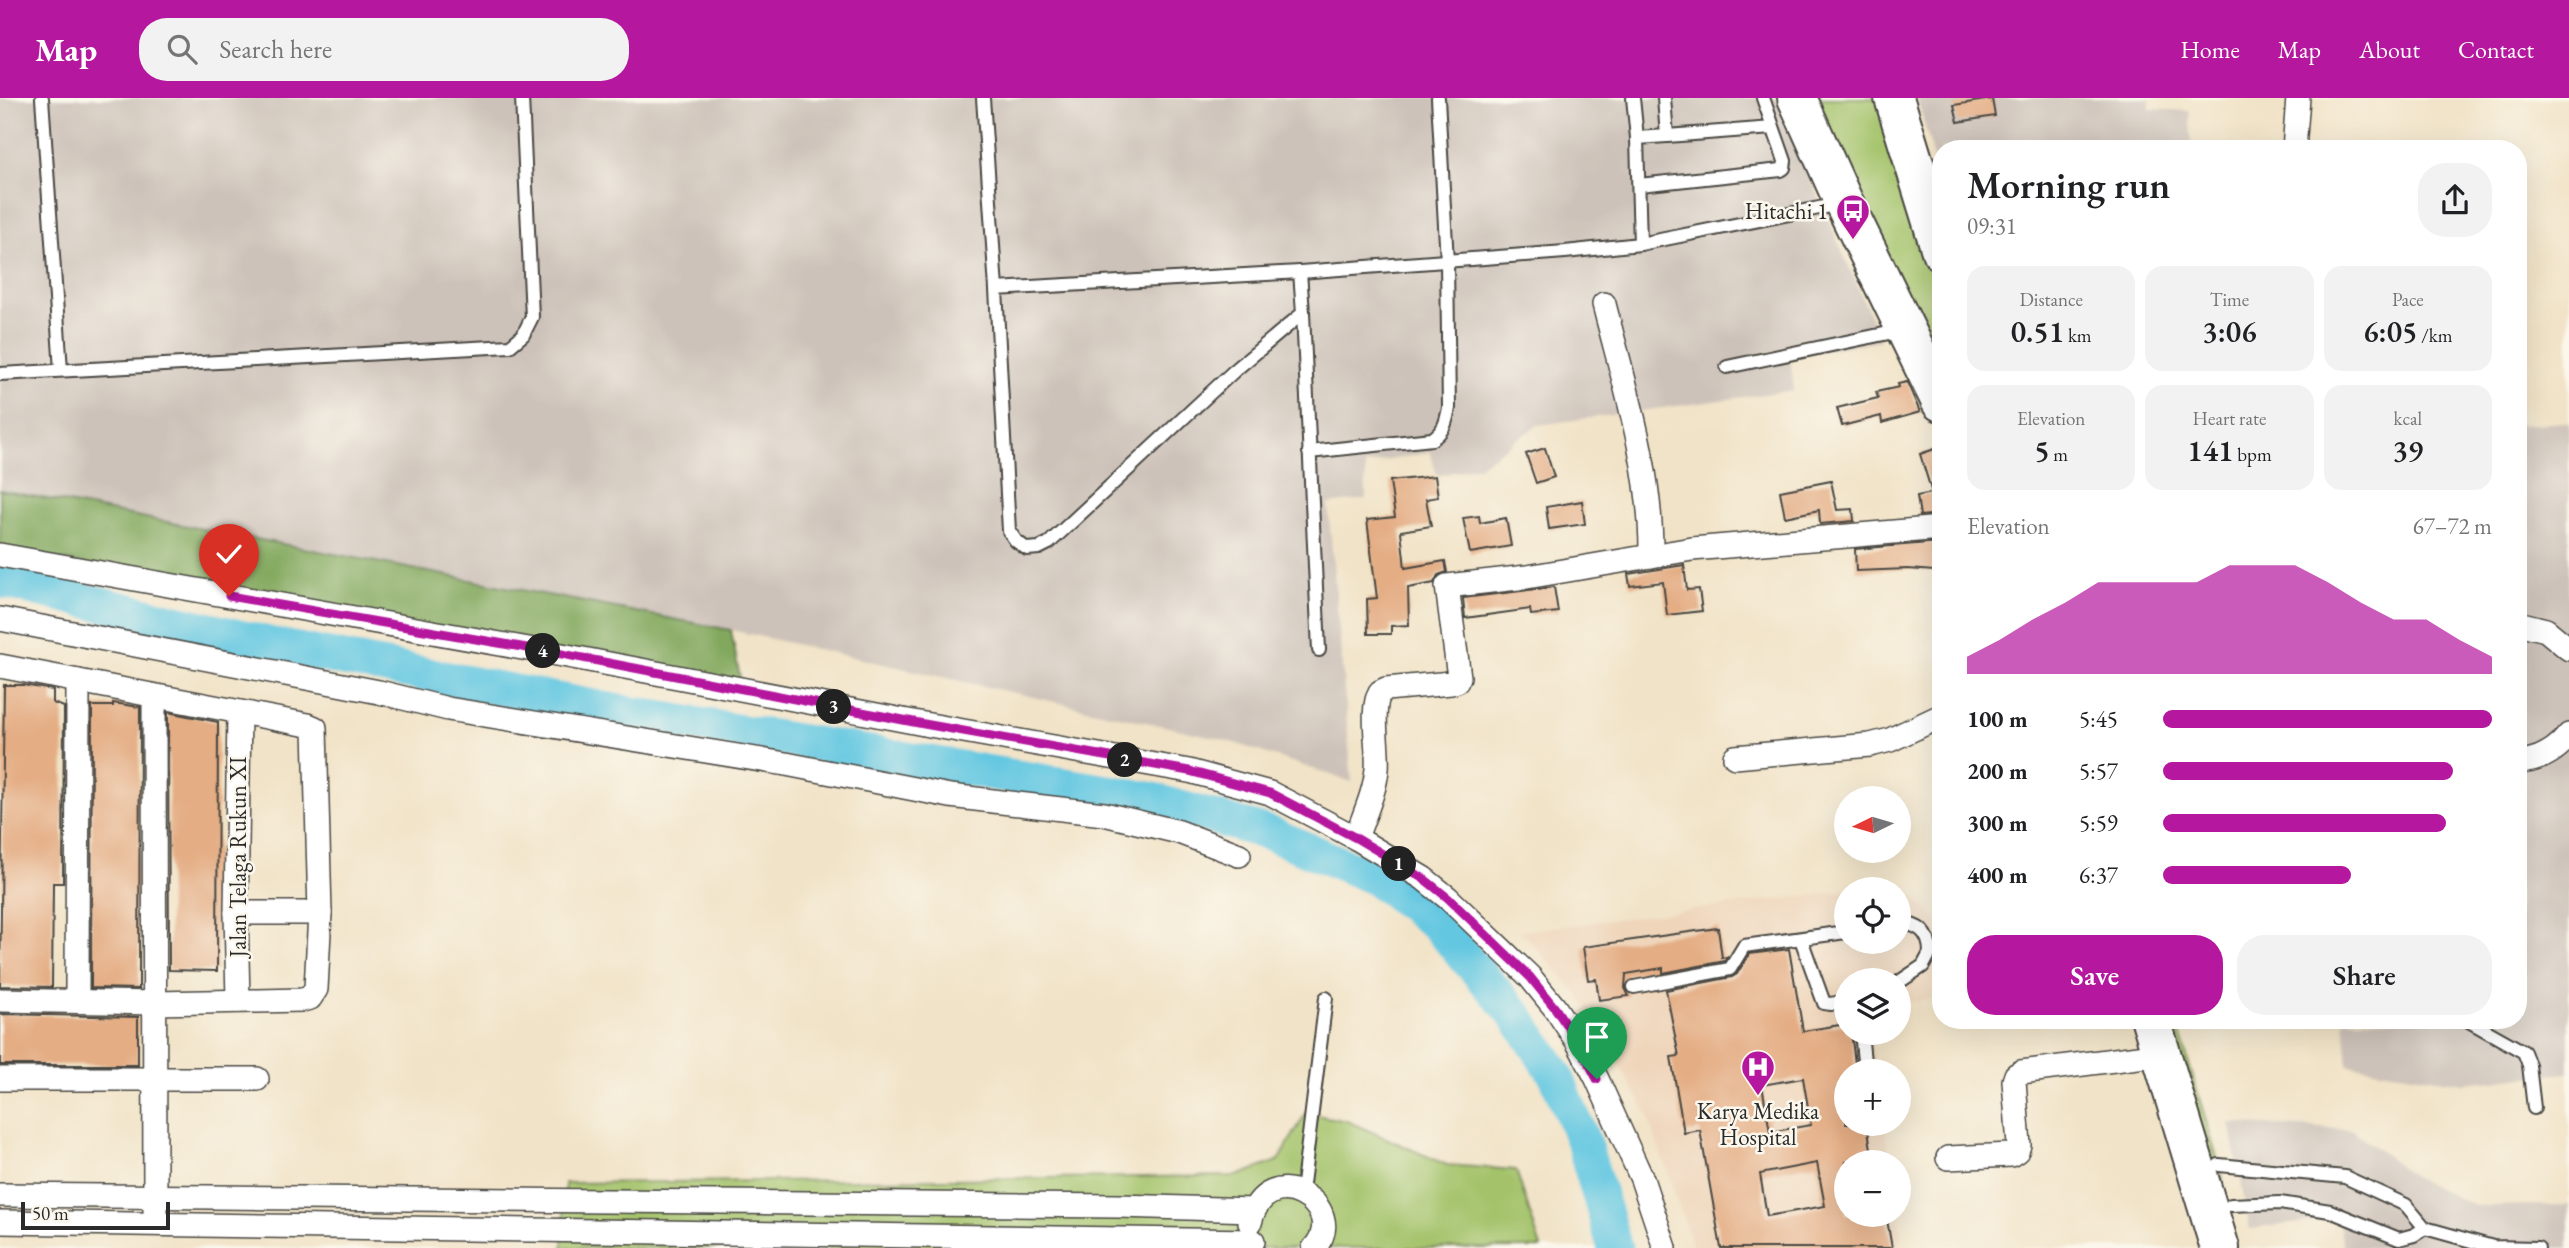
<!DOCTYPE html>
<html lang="en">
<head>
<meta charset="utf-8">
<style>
  body { margin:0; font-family:"EB Garamond",serif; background:#f2f2f2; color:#202124; height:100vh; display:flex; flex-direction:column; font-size:26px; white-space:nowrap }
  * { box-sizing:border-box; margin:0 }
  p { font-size:23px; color:#757577 }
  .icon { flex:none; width:38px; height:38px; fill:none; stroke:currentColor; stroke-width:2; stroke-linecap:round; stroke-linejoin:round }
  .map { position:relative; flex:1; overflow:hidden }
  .sheet { position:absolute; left:1932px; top:42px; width:595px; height:889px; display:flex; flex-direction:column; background:#fff; border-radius:28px; box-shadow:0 7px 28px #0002 }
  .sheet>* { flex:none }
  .needle { width:46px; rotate:265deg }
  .controls { position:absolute; left:1834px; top:688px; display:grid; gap:14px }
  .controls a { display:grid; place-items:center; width:77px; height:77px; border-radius:50%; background:#fff; box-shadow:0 7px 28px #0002; font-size:35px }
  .scale { position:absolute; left:21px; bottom:18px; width:149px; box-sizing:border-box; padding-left:7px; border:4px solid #2b2b2b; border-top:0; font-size:19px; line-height:24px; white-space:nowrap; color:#2b2b2b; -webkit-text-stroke:5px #fbf7ec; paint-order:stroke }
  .pin { position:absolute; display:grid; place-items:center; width:60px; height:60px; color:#fff; margin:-72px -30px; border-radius:50% 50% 50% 0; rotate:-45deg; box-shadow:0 0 7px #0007 }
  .pin .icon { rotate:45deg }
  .km { position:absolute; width:35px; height:35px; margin:-18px; border-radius:50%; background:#222; color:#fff; font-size:19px; line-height:35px; text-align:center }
  .round { display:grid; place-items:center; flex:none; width:74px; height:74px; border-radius:28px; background:#f2f2f2 }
  .head { display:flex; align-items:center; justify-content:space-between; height:119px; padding:0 35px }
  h1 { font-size:38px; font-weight:600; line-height:52px }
  .figures { display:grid; grid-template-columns:repeat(3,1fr); gap:10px; height:119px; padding:7px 35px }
  .figures div { display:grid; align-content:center; border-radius:18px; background:#f2f2f2; text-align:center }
  .figures b { font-size:30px; font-weight:600 }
  .figures small { font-size:19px; font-weight:400 }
  .figures p { font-size:19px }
  .chart { height:196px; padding:14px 35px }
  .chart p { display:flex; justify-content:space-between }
  .chart svg { width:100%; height:126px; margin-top:7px; fill:#b5179e; opacity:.7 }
  .cta { display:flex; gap:14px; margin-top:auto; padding:14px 35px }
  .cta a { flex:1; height:80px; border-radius:28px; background:#b5179e; color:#fff; font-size:28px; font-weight:600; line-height:80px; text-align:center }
  .cta a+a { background:#f2f2f2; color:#202124 }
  ul { padding:0 35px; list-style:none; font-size:23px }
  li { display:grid; grid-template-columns:112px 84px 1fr; align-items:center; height:52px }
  li i { height:18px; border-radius:9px; background:#b5179e }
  header { display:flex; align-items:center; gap:42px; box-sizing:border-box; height:98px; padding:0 35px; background:#b5179e; color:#fff }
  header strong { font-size:33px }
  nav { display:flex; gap:38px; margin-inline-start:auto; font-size:24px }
  .search { width:490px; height:63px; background:#f2f2f2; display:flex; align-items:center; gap:18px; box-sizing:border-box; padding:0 24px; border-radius:28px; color:#757577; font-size:26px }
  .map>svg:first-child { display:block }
  .built { fill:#efd6bb }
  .industrial { fill:#cdc2b9 }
  .green { fill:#a3c269; stroke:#67764a; stroke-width:2 }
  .forest { fill:#82a85d; stroke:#566a44; stroke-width:2 }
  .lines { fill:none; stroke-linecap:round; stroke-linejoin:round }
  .river { stroke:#63c7e1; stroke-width:35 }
  .building { fill:#e4ad84; fill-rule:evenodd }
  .lane-casing { stroke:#494742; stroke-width:16 }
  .street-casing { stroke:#494742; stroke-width:26 }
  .highway-casing { stroke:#494742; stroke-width:42 }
  .lane { stroke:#fff; stroke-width:12 }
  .street { stroke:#fff; stroke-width:23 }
  .highway { stroke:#fff; stroke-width:38 }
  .route-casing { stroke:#fff; stroke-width:14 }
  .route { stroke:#b5179e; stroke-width:9 }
  .labels { text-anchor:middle; stroke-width:5; stroke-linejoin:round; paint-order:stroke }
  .poi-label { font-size:23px; fill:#2b2b2b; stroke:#fbf7ec; text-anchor:end }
  .street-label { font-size:23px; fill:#2b2b2b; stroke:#fbf7ec }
</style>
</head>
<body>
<header>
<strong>Map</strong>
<div class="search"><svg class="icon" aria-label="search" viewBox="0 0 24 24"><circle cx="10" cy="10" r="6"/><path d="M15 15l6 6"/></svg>Search here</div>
<nav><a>Home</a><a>Map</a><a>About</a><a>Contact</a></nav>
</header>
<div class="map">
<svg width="2569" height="1150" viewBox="0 0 2569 1150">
  <rect width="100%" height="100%" fill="#fbf7ec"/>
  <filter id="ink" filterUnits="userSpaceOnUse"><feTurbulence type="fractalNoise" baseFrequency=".0143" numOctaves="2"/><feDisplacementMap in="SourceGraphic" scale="14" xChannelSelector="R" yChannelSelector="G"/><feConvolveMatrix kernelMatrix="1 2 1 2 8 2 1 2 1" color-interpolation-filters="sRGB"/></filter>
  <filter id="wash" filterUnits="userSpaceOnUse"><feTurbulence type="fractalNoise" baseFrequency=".00686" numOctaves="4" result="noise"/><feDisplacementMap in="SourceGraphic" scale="28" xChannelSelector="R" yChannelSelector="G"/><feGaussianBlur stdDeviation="1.57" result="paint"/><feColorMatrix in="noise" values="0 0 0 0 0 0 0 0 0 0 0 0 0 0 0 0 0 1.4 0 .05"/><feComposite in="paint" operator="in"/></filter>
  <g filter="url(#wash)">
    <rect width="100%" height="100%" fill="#f1e3c7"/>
    <polygon class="built" points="1902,787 1941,825 1941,899 1899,906 1899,882 1846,882 1846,934 1870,935 1876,973 1846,973 1846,1026 1884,1026 1890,1064 1846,1064 1846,1116 1898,1117 1902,1142 1898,1143 1899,1150 1693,1150 1647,1015 1579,897 1521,833 1846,793 1846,844 1899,844 1899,791 1870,791"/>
    <g class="industrial">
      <polygon points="0,0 1775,0 1881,242 1790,259 1794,292 1538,327 1479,368 1437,378 1430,354 1365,367 1366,401 1328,406 1352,684 1222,641 731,532 0,394"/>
      <polygon points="1917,0 2150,0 2150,11 2189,13 2192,51 1941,51 1941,84"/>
      <polygon points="2569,324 2569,975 2463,985 2348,967 2344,922 2518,922 2518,327"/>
      <polygon points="2230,1025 2353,1032 2415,1080 2475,1108 2569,1107 2569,1150 2344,1150 2338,1120 2250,1131"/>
    </g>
    <g class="green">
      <polygon points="1797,0 1894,0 1941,153 1941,305"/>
      <polygon points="2151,922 2176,922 2224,1084 2202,1090"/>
      <polygon points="1306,1015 1347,1023 1447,1067 1516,1072 1541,1150 563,1150 565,1085 1237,1078 1278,1063"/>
    </g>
    <polygon class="forest" points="0,392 731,532 743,596 0,450"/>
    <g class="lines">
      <polyline class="river" points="0,482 277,548 609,612 1150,701 1271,736 1377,781 1435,825 1515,916 1556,977 1584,1046 1615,1150"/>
    </g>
    <g id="blocks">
      <g class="building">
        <polygon points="1992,1 1995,18 1958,24 1954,7"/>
        <polygon points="1907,284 1920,314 1882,325 1881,318 1842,328 1837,310 1878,300 1876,294 1899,289 1898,286"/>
        <polygon points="1941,349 1941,416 1920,418 1917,398 1932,395 1920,356"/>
        <polygon points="1545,350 1554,379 1536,385 1526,356"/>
        <polygon points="1435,378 1438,399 1426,401 1431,428 1401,433 1405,470 1445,463 1447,474 1438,477 1434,485 1408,490 1409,527 1391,528 1391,536 1368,536 1367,501 1377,500 1367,422 1395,419 1390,383"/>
        <polygon points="1831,383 1837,412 1853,411 1854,423 1820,426 1819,412 1785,419 1780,393"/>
        <polygon points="1582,403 1585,426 1549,431 1546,409"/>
        <polygon points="1479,418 1480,425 1506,420 1511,448 1470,455 1463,420"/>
        <polygon points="1941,444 1941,466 1935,467 1934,473 1908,471 1856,473 1855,451"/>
        <polygon points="1684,467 1687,492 1699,491 1702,513 1667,517 1663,484 1630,488 1628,476"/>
        <polygon points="1554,489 1558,514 1531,517 1530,511 1465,520 1463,500"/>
        <polygon points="4,587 23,587 53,592 53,605 64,609 63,785 53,785 52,889 0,888"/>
        <polygon points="113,605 140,609 139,891 91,890 92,608 113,608"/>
        <polygon points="168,614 218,624 217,873 169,872"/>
        <polygon points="1718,830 1722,860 1727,859 1725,863 1663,875 1663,870 1626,876 1625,890 1629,898 1599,902 1596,881 1588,882 1583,849"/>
        <path d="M1789,851L1803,933L1846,926V934H1851L1856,973H1846V1026H1867L1873,1064H1846V1116H1886L1892,1150H1721L1700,1032L1684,1035L1671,959L1679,958L1666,892L1732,879L1737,876L1749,856ZM1803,980L1811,1027L1770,1034L1762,987ZM1817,1065L1825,1108L1767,1118L1760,1076Z"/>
        <polygon points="0,916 138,919 138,967 0,967"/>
      </g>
    </g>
  </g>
  <g filter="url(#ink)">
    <use href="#blocks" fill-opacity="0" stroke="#494742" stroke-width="2"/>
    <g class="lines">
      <g class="lane-casing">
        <g id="lane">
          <polyline points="42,0 61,272"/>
          <polyline points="983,0 996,191 1300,174 1565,154 1640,146 1839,106"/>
          <polyline points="1633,0 1637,40"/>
          <polyline points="1667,38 1773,30"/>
          <polyline points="1639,87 1781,72 1784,70 1785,63 1763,0"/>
          <polyline points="1640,146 1637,40 1667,38 1664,0"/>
          <polyline points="996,191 1009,433 1016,443 1027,451 1039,450 1049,445 1234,273 1303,215 1300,174"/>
          <polyline points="1303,215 1319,552"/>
          <polyline points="1727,269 1903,232"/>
          <polyline points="0,276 510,248 523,237 532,219 522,0"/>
          <path d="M1309,354L1432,341C1445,332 1446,324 1449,310L1447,164L1438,0"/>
          <path d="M1899,825C1918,826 1930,834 1930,855"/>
          <polyline points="1801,841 1824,905 1831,906 1846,903"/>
          <polyline points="1899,884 1923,868 1930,855 1941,851"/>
          <polyline points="1634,889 1730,871 1744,848 1846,834"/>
          <polyline points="2467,922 2524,954 2529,967 2534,1010"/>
          <polyline points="1861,934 1865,973"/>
          <polyline points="2219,1067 2345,1079 2406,1107 2425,1130 2493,1149 2538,1150"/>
          <polyline points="1302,1094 1326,900"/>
          <polyline points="2231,1107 2280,1105 2330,1113 2399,1141 2414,1137 2425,1130"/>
        </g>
      </g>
      <g class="street-casing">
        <g id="street">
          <polyline points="2294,51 2298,0"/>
          <path d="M1604,206C1625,289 1652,372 1651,458"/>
          <polyline points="0,457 562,557 924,626 1189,673 1270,695 1356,740 1423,780 1448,800 1530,879 1555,910 1577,943 1597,981 1642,1081 1665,1150"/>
          <polyline points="0,521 379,594 448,611 786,666 950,698 1104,716 1179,734 1239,757"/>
          <polyline points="2518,525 2546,532 2569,551"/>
          <polyline points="0,568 308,627 315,630 320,815 316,891 310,900 302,902 156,905 0,902"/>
          <polyline points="154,598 155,1113"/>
          <polyline points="1735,659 1870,647 1890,642 1941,618"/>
          <path d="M2518,664C2539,663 2556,653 2569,637"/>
          <path d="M1356,740C1364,717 1375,694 1377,671C1379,650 1370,612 1380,594L1386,591L1451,585L1457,583L1459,579L1447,488L1527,479L1692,451L1941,430"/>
          <polyline points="236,815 320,815"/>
          <polyline points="77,903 78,583"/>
          <polyline points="238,903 236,815 239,615"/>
          <polyline points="0,981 257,981"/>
          <polyline points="1948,1060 2011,1057 2017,1053 2019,1047 2014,983 2016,977 2021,974 2161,956"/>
          <polyline points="0,1097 1119,1108 1254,1112"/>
          <polyline points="0,1124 1253,1143"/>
          <path d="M1250,1125C1266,1056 1352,1109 1314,1150"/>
        </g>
      </g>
      <g class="highway-casing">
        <g id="highway">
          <polyline points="1797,0 1844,105 1941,304"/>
          <polyline points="1894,0 1941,153"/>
          <polyline points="2151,922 2220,1150"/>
        </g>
      </g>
      <use href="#lane" class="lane"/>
      <use href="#street" class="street"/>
      <use href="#highway" class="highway"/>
    </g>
  </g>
  <g class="lines" filter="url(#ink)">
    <g class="route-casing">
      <polyline id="route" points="229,498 562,556 924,626 1189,673 1270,695 1356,740 1423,780 1448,800 1530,879 1555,910 1577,943 1597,981"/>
    </g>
    <use href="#route" class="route"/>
  </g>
  <defs>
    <g id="bus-pin" transform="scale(1.75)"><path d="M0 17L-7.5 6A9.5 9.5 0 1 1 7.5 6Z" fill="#b5179e" stroke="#fbf7ec"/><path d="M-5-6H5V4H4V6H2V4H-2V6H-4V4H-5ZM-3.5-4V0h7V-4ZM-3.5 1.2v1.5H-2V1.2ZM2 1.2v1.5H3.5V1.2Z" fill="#fff"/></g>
    <g id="hospital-pin" transform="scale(1.75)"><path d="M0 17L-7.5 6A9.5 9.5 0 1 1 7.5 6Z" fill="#b5179e" stroke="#fbf7ec"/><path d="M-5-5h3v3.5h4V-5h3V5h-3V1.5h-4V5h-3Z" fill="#fff"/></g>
  </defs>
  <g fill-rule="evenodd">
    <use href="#bus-pin" x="1853" y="113"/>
    <use href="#hospital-pin" x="1758" y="969"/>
  </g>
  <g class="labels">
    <g class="poi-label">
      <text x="1828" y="121">Hitachi 1</text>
      <text x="1758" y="1021" text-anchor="middle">Karya Medika<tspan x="1758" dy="26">Hospital</tspan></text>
    </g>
    <g class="street-label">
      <text transform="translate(238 759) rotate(-90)" y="8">Jalan Telaga Rukun XI</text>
    </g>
  </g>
</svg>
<div class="controls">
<a><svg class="needle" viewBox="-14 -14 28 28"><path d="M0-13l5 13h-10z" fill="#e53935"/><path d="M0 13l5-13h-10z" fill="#757577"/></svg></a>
<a><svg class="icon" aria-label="locate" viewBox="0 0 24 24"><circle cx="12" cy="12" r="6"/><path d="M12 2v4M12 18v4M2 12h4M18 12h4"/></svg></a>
<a><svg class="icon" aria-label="layers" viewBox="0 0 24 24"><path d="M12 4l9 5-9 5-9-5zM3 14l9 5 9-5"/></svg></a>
<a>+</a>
<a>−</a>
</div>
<div class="scale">50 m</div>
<div class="pin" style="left:1597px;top:981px;background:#1e9e55"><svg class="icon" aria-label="arrive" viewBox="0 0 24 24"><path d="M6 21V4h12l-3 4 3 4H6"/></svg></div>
<div class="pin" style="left:229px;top:498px;background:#d93025"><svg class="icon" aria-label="check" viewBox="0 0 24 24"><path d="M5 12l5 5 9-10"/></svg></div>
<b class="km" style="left:1399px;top:766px">1</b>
<b class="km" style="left:1125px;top:662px">2</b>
<b class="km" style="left:834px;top:609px">3</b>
<b class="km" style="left:543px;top:553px">4</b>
<section class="sheet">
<div class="head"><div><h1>Morning run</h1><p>09:31</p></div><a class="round"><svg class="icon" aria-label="share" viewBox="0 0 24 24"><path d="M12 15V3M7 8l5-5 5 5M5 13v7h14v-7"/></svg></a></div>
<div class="figures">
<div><p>Distance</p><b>0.51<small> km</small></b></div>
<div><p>Time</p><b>3:06</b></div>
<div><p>Pace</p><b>6:05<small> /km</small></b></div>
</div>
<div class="figures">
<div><p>Elevation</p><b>5<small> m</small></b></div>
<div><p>Heart rate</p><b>141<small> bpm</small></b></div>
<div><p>kcal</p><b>39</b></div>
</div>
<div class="chart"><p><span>Elevation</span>67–72 m</p>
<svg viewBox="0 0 160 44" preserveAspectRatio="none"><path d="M0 44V38L10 32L20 25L30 19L40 12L50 12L60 12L70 12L80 6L90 6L100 6L110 12L120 19L130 25L140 25L150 32L160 38V44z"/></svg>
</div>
<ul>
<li><b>100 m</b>5:45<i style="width:100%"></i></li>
<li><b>200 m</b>5:57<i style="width:88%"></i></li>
<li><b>300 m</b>5:59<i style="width:86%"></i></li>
<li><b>400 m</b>6:37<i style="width:57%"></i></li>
</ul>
<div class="cta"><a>Save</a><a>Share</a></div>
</section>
</div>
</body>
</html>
